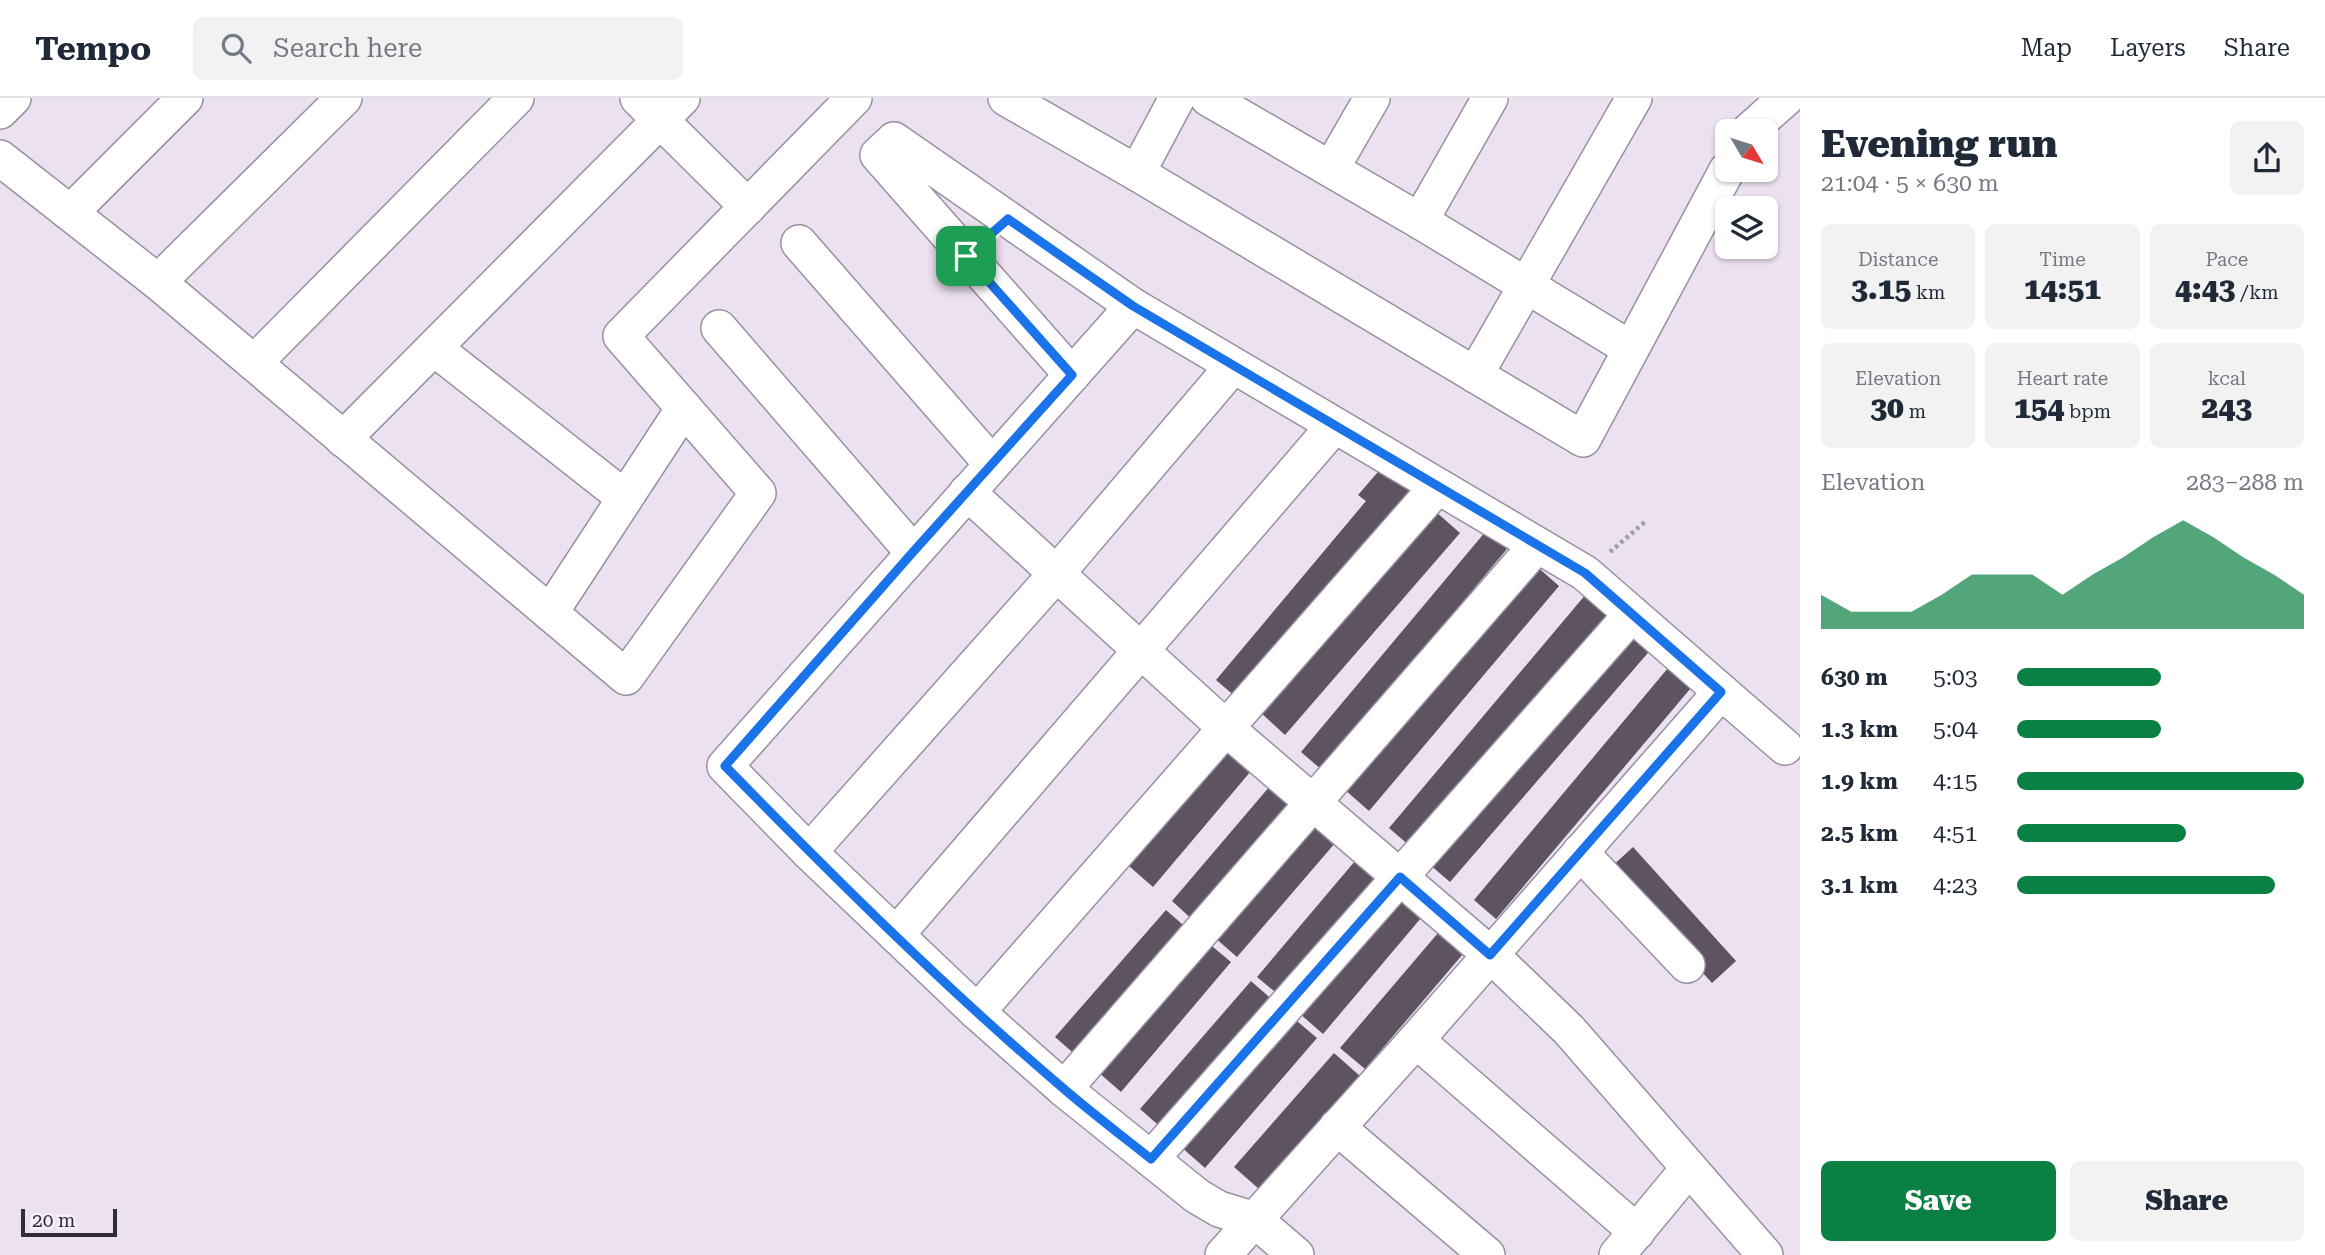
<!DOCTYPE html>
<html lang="en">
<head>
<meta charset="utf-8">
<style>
  body { margin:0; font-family:"Roboto Serif",serif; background:#f2f2f3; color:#1f2937; height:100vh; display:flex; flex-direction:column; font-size:26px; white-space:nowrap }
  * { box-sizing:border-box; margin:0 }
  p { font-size:23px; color:#747a83 }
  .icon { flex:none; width:38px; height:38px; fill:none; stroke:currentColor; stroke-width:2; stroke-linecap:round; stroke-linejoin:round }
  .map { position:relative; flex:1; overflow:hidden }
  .drawer { display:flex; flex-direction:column; background:#fff; width:525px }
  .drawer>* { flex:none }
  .needle { width:46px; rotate:128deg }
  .controls { position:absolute; left:1715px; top:21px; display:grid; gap:14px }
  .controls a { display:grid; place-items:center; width:63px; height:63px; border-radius:10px; background:#fff; box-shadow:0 2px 5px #0004; font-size:35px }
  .scale { position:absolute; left:21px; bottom:18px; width:96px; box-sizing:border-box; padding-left:7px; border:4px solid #312d33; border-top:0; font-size:19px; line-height:24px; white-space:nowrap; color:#312d33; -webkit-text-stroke:5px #f9eeff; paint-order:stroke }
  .pin { position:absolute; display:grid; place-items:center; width:60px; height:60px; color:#fff; margin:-30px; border-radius:14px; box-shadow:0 4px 10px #0006 }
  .round { display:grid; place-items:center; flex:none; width:74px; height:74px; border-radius:10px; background:#f2f2f3 }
  .headline { display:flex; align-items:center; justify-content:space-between; height:119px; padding:0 21px }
  h1 { font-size:38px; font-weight:800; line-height:52px }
  .metrics { display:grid; grid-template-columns:repeat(3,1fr); gap:10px; height:119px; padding:7px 21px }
  .metrics div { display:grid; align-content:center; border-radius:10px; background:#f2f2f3; text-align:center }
  .metrics b { font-size:30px; font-weight:800 }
  .metrics small { font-size:19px; font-weight:400 }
  .metrics p { font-size:19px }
  .chart { height:196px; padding:14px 21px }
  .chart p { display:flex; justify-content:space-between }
  .chart svg { width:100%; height:126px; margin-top:7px; fill:#0b8043; opacity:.7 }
  .button { display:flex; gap:14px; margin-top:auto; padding:14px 21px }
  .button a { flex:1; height:80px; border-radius:10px; background:#0b8043; color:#fff; font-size:28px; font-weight:800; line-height:80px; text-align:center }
  .button a+a { background:#f2f2f3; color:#1f2937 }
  ul { padding:0 21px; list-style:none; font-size:23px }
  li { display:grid; grid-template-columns:112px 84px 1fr; align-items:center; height:52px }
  li i { height:18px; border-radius:9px; background:#0b8043 }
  header { display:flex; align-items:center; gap:42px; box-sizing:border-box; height:98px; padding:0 35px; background:#fff; border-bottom:2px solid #e0e1e3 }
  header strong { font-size:33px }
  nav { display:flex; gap:38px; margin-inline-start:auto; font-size:24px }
  .search { width:490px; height:63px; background:#f2f2f3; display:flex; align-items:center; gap:18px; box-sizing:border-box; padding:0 24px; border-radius:10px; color:#747a83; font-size:26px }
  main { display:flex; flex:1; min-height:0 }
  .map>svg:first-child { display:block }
  .building { fill:#5d5361 }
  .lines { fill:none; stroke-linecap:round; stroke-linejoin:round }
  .minor-casing { stroke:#9a8f9f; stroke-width:38 }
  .path { stroke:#a69daa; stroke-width:4.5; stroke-dasharray:3.5 3.5; stroke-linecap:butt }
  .minor { stroke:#fff; stroke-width:35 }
  .route-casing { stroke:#fff; stroke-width:14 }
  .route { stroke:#1a73e8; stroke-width:9 }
</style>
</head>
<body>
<header>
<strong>Tempo</strong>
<div class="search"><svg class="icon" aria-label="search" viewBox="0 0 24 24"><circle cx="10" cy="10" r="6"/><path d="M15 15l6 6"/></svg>Search here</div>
<nav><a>Map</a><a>Layers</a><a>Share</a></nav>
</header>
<main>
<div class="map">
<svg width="1800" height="1157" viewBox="0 0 1800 1157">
  <rect width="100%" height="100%" fill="#ece1f1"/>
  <g class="building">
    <polygon points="1383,368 1413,392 1237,600 1216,582 1366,403 1358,397"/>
    <polygon points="1435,413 1460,435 1285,637 1260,614"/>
    <polygon points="1486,433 1507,451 1322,672 1301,654"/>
    <polygon points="1534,466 1559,488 1369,713 1344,691"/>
    <polygon points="1592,489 1615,508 1411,749 1389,730"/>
    <polygon points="1633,531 1653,549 1450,784 1429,766"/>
    <polygon points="1673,564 1696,584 1496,821 1474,802"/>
    <polygon points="1227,653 1251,673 1153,789 1129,768"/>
    <polygon points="1270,688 1294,709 1195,824 1172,803"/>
    <polygon points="1312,723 1336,744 1237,859 1214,839"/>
    <polygon points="1633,749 1736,863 1712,885 1609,771"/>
    <polygon points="1355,763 1379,784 1281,899 1257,879"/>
    <polygon points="1397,799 1421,820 1323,936 1299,915"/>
    <polygon points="1166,812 1190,833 1079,960 1055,939"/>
    <polygon points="1438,835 1463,856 1365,971 1340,950"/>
    <polygon points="1207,844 1231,864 1121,994 1098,974"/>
    <polygon points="1251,883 1276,905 1165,1033 1140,1011"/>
    <polygon points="1291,918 1317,940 1205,1070 1180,1048"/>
    <polygon points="1334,955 1360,978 1259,1091 1234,1069"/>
  </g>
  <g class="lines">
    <g class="minor-casing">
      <g id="minor">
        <polyline points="638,0 748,109"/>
        <polyline points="1006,0 1137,75 1583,341 1727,72"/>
        <polyline points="1208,0 1420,123 1631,251"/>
        <polyline points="0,13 13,0"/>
        <polyline points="1749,33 1786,0"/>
        <polyline points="0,60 158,184 344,0"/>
        <polyline points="1331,71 1372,0"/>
        <polyline points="1137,75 1177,0"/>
        <polyline points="70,115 185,0"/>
        <polyline points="1420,123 1490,0"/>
        <polyline points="799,145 992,366"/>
        <polyline points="158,184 626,579 758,395 621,238 854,0"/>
        <polyline points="1133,208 725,668 809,754 977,914 1064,991 1197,1098 1219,1111 1255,1122 1296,1157"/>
        <polyline points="719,230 913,454"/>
        <polyline points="434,250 625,400"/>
        <polyline points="254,265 516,0"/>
        <polyline points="1072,277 878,57 894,42 1133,208 1585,475 1785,649"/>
        <polyline points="1475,277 1634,0"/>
        <polyline points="343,341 682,0"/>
        <polyline points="967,394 1227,631 1491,857 1569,932 1765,1157"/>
        <polyline points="550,515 684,310"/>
        <polyline points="809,754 1057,475 1233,268"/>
        <polyline points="1580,754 1687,867"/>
        <polyline points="896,837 1334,328"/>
        <polyline points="977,914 1437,389"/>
        <polyline points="1416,942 1637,1134"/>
        <polyline points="1064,991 1537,447"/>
        <polyline points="1337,1029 1487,1157"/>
        <polyline points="1151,1061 1632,516"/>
        <polyline points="1223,1157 1416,942 1721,594"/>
        <polyline points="1617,1157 1689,1070"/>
      </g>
    </g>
    <polyline class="path" points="1610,454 1646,423"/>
    <use href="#minor" class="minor"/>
  </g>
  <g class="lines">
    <g class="route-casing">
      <path id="route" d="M1008,121L1133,208L1585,475L1721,594L1490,857L1400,779L1151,1061C1122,1038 1092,1015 1064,991C945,890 834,779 725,668L913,454L1072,277L966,158Z"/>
    </g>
    <use href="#route" class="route"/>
  </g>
</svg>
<div class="controls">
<a><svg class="needle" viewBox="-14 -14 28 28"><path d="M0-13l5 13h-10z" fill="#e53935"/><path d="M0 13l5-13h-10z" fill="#747a83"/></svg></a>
<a><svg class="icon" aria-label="layers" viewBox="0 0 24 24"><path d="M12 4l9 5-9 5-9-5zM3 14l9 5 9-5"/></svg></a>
</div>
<div class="scale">20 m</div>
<div class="pin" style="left:966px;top:158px;background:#1e9e55"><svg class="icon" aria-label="arrive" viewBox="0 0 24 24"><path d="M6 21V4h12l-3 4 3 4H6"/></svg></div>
</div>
<section class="drawer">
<div class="headline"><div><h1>Evening run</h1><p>21:04 · 5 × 630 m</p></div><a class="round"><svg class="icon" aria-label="share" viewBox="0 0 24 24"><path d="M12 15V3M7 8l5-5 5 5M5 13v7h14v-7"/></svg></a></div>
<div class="metrics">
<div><p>Distance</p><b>3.15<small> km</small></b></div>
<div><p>Time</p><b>14:51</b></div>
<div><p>Pace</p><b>4:43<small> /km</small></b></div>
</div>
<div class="metrics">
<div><p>Elevation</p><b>30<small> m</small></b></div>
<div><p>Heart rate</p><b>154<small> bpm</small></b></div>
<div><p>kcal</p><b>243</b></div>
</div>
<div class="chart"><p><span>Elevation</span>283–288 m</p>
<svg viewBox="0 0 160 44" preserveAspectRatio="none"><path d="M0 44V32L10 38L20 38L30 38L40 32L50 25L60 25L70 25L80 32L90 25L100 19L110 12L120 6L130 12L140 19L150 25L160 32V44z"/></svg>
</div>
<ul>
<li><b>630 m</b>5:03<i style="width:50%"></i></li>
<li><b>1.3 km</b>5:04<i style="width:50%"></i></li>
<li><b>1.9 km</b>4:15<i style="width:100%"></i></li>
<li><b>2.5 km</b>4:51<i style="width:59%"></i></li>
<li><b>3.1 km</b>4:23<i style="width:90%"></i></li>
</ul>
<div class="button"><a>Save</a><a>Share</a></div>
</section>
</main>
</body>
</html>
